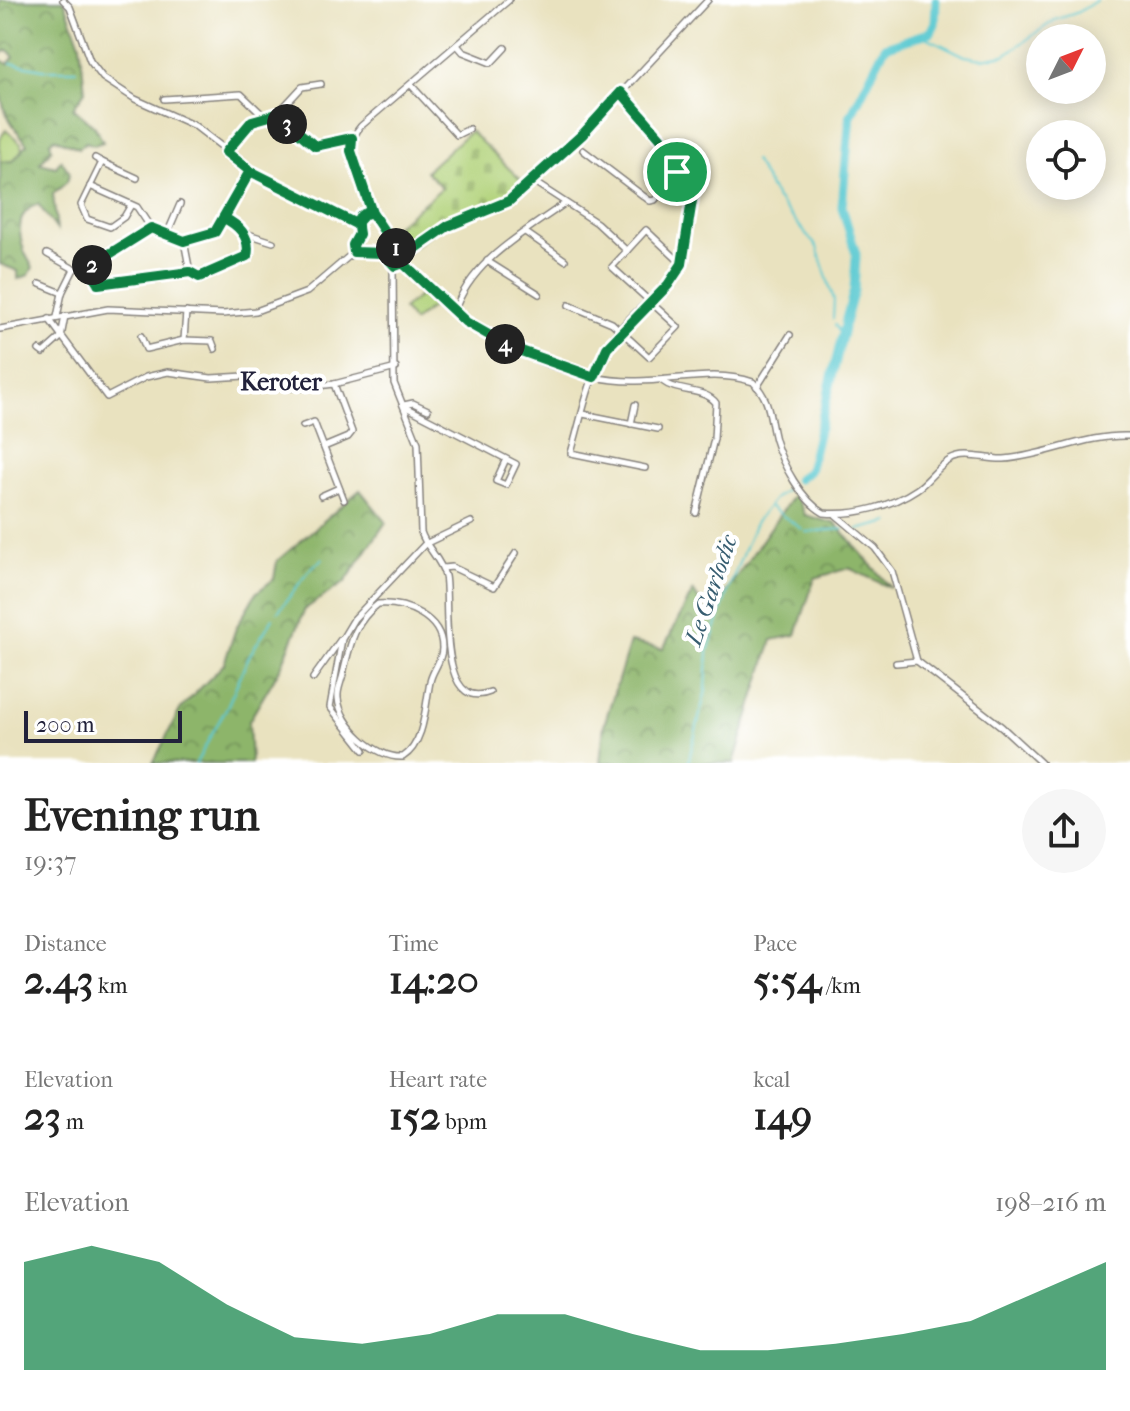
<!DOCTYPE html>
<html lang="en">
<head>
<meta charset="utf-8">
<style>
  body { margin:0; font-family:"IM FELL French Canon",serif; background:#f6f6f6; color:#222; height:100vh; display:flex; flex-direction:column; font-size:30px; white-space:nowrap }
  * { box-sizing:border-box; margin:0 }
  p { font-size:26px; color:#767676 }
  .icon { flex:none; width:44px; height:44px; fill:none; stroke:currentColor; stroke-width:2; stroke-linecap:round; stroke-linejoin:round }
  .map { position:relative; height:763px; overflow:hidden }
  .details { display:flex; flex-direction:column; background:#fff; flex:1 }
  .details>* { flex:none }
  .needle { width:52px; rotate:48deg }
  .tools { position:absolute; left:1026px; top:24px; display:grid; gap:16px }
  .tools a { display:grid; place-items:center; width:80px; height:80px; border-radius:50%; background:#fff; box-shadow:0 4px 20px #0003; font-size:40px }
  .scale { position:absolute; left:24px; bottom:20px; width:158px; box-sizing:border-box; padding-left:8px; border:4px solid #22223b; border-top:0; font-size:22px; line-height:28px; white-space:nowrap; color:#22223b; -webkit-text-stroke:6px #fff; paint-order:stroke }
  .pin { position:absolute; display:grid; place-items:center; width:68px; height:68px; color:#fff; margin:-34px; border:4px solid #fff; border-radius:50%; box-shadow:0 2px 8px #0007 }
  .km { position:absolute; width:40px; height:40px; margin:-20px; border-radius:50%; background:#222; color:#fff; font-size:22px; line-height:40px; text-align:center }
  .round { display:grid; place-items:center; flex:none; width:84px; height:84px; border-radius:42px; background:#f6f6f6 }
  .overview { display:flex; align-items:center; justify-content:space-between; height:136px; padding:0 24px }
  h1 { font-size:44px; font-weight:800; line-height:60px }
  .figures { display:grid; grid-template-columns:repeat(3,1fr); gap:12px; height:136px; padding:8px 24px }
  .figures div { display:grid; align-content:center }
  .figures b { font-size:40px; font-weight:800 }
  .figures small { font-size:22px; font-weight:400 }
  .figures p { font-size:22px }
  .chart { height:224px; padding:16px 24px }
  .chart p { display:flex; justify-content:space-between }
  .chart svg { width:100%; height:144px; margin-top:8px; fill:#0b8043; opacity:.7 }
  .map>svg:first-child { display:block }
  .grass { fill:url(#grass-tufts); stroke:#6a7a5b; stroke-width:2 }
  .forest { fill:url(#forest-crowns); stroke:#586c53; stroke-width:2 }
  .cemetery { fill:url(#cemetery-stones); stroke:#6a7a5b; stroke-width:2 }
  .pitch { fill:#b2d37b; stroke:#6a7a5b; stroke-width:2 }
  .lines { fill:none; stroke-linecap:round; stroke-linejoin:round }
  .stream { stroke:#5dcad2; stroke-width:2 }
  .river { stroke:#5dcad2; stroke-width:9 }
  .street-casing { stroke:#86827d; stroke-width:8 }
  .street { stroke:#fff; stroke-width:5 }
  .route-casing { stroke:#fff; stroke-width:16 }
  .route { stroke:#0b8043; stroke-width:10 }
  .labels { text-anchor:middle; stroke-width:8; stroke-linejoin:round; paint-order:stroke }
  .neighbourhood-label { font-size:24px; font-weight:bold; fill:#22223b; stroke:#fff }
  .water-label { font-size:24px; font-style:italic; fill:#375d70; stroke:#fff }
</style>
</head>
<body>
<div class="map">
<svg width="1130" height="763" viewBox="0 0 1130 763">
  <defs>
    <pattern id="grass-tufts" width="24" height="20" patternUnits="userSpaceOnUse" patternTransform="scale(2)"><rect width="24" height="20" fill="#b2d37b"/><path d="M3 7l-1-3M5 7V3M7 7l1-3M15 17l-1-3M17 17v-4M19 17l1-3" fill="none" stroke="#99b56b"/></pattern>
    <pattern id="forest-crowns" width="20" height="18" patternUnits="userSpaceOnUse" patternTransform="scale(2)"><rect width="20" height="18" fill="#8db56b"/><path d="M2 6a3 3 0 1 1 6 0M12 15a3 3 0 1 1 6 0" fill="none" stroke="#739359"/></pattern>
    <pattern id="cemetery-stones" width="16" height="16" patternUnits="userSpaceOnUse" patternTransform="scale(2)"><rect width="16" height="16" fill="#b2d37b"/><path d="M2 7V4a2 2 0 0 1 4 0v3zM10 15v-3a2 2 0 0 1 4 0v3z" fill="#99b56b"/></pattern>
  </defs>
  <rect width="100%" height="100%" fill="#fff"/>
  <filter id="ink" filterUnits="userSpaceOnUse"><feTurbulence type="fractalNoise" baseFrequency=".0125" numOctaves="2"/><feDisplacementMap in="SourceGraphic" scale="16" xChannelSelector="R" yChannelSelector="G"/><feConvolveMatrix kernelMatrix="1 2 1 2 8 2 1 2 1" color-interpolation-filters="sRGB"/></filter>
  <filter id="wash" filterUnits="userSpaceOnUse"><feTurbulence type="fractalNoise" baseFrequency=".006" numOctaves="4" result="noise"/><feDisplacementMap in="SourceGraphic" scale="32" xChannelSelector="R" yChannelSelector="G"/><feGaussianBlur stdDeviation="1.8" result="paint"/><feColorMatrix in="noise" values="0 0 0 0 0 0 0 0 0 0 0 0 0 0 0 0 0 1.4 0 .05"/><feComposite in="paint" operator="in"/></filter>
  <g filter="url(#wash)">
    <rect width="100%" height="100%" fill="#e9e2bf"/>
    <polygon class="grass" points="6,130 21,143 23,150 13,161 0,162 0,138"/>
    <g class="forest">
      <path d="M0,0H64L80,44L85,91L73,108L95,127L103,142L94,145L86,142L79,148L54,138L50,142L52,149L40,163L56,167L61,160L70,173L67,182L53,194L57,230L38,204C9,214 21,250 33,267L29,275L18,279V271L0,264V162L13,161L27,144C0,108 0,106 0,59L8,64L14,57L8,50L0,54Z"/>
      <polygon points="360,490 386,522 345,582 305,609 281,667 249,721 251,763 153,763 181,708 224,664 236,628 256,593 274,579 277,561"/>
      <polygon points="795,493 805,515 836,524 891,588 849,568 815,578 796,635 772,640 734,763 600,763 604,725 630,642 663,649 693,591 709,616"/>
    </g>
    <polygon class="cemetery" points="470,131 523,182 499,202 460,217 456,213 407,252 390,231 442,188 426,171"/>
    <polygon class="pitch" points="423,293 433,306 413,322 403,309"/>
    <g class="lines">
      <g class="stream">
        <polyline points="924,36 965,56 982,59 1005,55 1055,20 1079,12 1097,0"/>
        <polyline points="11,63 48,70 76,70"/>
        <polyline points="754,160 776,198 817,247 834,300 833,319"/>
        <polyline points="835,325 842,336"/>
        <polyline points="770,507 802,529"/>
        <polyline points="857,530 890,522"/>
        <polyline points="806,532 843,529"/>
        <polyline points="278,612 311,568 323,559"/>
        <polyline points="196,763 227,707 249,656 273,618"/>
        <polyline points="688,763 706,690 708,651 728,590 755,523 774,499 787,489"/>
      </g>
      <g class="river">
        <polyline points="856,254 842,207 849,127 850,117 885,47 931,32 935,24 936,0"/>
        <polyline points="845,323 854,290 856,257"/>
        <polyline points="798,479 809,471 844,328"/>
      </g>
    </g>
  </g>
  <g filter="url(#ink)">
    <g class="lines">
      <g class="street-casing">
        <g id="street">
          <polyline points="63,0 70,7 90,61 103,78 135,99 195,126 261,177 356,224"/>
          <polyline points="457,45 463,52 491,63 505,48"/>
          <polyline points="411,85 457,135 469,129"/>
          <polyline points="164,99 241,94 265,117"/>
          <polyline points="277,114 315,146 351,138"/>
          <polyline points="583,150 650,201 655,200 677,172 680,160 622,92"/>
          <polyline points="226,152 252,121 277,114 302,87 321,84"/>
          <polyline points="95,158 102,162 81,205 87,219 110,227 124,217 131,205"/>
          <polyline points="102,162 137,178"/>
          <polyline points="531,180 597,223 627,251"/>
          <polyline points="90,186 137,207 151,228"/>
          <polyline points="356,224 366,213 372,213"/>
          <polyline points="151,228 184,241 215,232 250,171"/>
          <polyline points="525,232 565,260"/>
          <polyline points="245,233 273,242"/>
          <polyline points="167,234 180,204"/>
          <polyline points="184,241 190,272"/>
          <polyline points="354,252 383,253 391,260"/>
          <polyline points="354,252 353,245 359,234 356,224"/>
          <circle cx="397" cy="260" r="6"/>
          <polyline points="47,254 74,269"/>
          <path d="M401,256C385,227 331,158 361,126L509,0"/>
          <polyline points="402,258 448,226 509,201 583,134 708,0"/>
          <polyline points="487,261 539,294"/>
          <path d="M403,263C419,280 436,300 455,314C505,351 575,382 637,381C675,381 716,369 753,382C771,400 769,417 775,440C782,464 802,501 824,513C855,516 892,506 917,489C929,481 937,467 950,460C965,451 987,460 1004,459C1047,456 1086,434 1130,436"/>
          <polyline points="92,265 98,284 190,272"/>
          <path d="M393,265L394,383L418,443L421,532C426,548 441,559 445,576C450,598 436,714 490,692"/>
          <path d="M190,272L195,277C209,276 231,261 247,256C251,238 240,226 224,218"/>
          <polyline points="40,284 62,293"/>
          <polyline points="569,305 612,323 649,357 678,327 612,267 646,230 681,263"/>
          <path d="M454,313C470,262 522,234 564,204"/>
          <polyline points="57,317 62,293 74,269 102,261 151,228"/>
          <polyline points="49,319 107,397 146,377 168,372 211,378 245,376 278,387 302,388 334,384 396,368"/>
          <polyline points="0,329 108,309 223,314 256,311 307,292 354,252"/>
          <polyline points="141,336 146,349 184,340 212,341 215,349"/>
          <polyline points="61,337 65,316"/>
          <polyline points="184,340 186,312"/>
          <polyline points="39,350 43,353 61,337"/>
          <path d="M662,381C677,393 705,388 716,403L714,439L696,513"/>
          <polyline points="757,387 790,335"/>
          <polyline points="404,405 413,403 428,410"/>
          <polyline points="404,406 516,464 506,485 496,481 506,459"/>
          <polyline points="583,414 658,429"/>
          <polyline points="631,424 635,405"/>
          <polyline points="303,426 314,422 344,500"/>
          <polyline points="324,447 348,437 352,432 334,384"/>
          <path d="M645,468L571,453C581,419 588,380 606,349C638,294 683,297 691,220C693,198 694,187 677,172"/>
          <polyline points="321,496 339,488"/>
          <polyline points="836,515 875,548 892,571 917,661 1002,727 1041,763"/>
          <polyline points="443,568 452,567 494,587 516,553"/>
          <path d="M378,604C405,602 442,617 442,648C442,662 432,670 430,682C425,706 425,743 403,757C376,759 340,725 338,698C337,690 341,683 343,674C350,646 353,623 378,604Z"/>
          <polyline points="896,663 917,661"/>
          <polyline points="313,678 341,639"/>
          <polyline points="364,750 330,707 342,639 354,619 425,544 471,522"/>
        </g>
      </g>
      <use href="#street" class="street"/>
    </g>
  </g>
  <g class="lines" filter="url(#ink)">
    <g class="route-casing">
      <path id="route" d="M677,172L680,160L621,92L583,134L509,201L448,226L402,258L372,213H366L356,224L250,171L215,232L184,241L151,228L92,265L98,284L190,272L199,277L247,256C251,238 240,226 224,218L250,171L226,152L252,121L277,114L315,146L352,138L351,151L372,213C356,212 357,223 359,234L353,245L354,252L383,253L395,266L403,263L466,322L510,347L594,377L607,348L668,285L682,264L693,194L689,183L677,172"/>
    </g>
    <use href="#route" class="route"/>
  </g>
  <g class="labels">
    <g class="neighbourhood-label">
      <text x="281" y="390">Keroter</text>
    </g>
    <g class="water-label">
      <text transform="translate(711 590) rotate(-71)" y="8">Le Garlodic</text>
    </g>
  </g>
</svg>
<div class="tools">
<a><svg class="needle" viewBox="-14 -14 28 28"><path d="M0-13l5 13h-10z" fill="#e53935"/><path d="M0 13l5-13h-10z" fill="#767676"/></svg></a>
<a><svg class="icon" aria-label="locate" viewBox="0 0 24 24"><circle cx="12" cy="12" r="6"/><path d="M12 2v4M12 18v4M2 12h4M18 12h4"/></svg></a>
</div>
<div class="scale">200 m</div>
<div class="pin" style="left:677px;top:172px;background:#1e9e55"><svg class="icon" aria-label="arrive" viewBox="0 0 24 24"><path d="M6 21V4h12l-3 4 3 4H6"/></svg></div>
<b class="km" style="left:396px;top:248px">1</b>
<b class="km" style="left:92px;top:265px">2</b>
<b class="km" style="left:287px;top:124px">3</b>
<b class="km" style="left:505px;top:344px">4</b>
</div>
<section class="details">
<div class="overview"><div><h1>Evening run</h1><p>19:37</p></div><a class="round"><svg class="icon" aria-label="share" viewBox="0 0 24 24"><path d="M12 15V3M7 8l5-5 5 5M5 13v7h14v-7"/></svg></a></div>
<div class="figures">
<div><p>Distance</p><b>2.43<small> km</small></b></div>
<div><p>Time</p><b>14:20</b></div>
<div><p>Pace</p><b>5:54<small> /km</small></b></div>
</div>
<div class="figures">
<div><p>Elevation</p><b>23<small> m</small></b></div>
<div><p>Heart rate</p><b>152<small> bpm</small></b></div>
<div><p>kcal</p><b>149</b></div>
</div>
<div class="chart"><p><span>Elevation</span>198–216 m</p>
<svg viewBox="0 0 160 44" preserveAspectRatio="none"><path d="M0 44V11L10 6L20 11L30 24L40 34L50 36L60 33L70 27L80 27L90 33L100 38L110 38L120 36L130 33L140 29L150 20L160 11V44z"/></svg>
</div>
</section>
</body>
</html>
